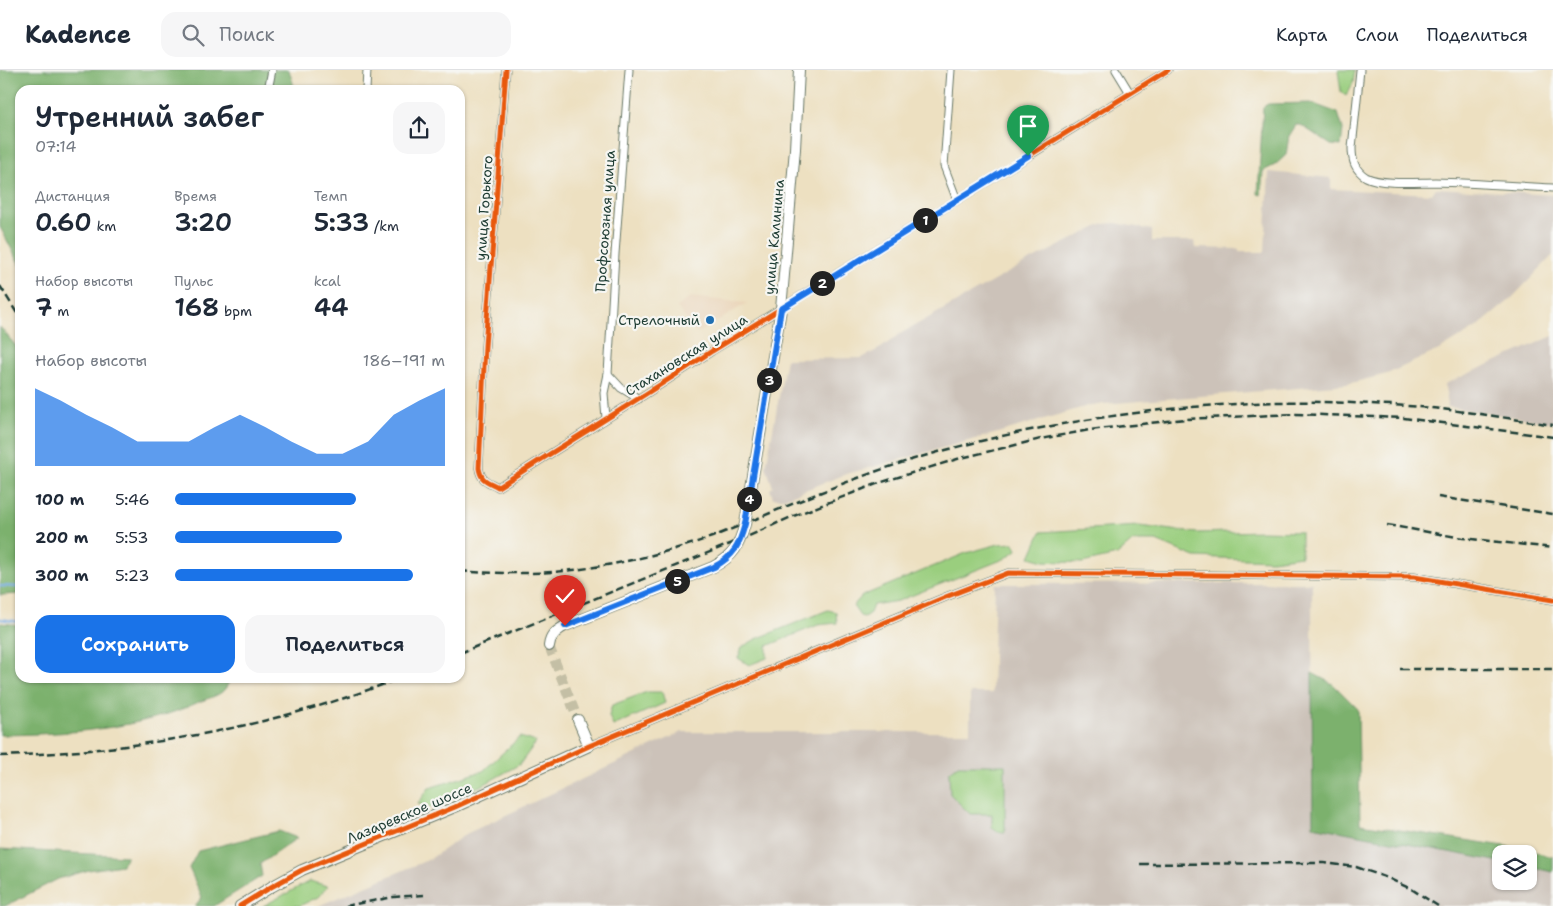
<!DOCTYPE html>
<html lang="ru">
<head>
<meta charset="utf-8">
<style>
  body { margin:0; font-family:"Shantell Sans",sans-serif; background:#f6f6f7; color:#1f2937; height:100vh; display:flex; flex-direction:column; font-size:19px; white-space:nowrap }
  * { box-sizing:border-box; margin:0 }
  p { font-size:16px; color:#747a83 }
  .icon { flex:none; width:28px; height:28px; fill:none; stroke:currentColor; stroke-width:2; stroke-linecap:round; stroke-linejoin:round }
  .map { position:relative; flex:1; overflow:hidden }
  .panel { position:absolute; left:15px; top:15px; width:450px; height:598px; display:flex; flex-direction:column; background:#fff; border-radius:15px; box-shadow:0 1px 4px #0004 }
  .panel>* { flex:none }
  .buttons { position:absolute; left:1492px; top:775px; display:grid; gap:10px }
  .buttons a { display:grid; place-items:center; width:45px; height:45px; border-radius:10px; background:#fff; box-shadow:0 1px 4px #0004; font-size:25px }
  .pin { position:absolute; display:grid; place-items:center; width:42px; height:42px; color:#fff; margin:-51px -21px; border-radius:50% 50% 50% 0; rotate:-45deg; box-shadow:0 0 5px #0007 }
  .pin .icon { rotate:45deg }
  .km { position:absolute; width:25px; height:25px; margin:-12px; border-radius:50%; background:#222; color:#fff; font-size:14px; line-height:25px; text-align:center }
  .round { display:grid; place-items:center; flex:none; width:52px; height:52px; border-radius:15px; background:#f6f6f7 }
  .summary { display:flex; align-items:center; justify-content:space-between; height:85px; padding:0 20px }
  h1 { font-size:28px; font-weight:600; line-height:38px }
  .figures { display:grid; grid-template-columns:repeat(3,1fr); gap:8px; height:85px; padding:5px 20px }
  .figures div { display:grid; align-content:center }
  .figures b { font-size:25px; font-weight:600 }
  .figures small { font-size:14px; font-weight:400 }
  .figures p { font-size:14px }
  .chart { height:140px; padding:10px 20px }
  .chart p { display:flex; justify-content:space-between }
  .chart svg { width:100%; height:90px; margin-top:5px; fill:#1a73e8; opacity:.7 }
  .action { display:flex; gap:10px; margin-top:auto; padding:10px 20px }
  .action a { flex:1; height:58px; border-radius:15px; background:#1a73e8; color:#fff; font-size:20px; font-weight:600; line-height:58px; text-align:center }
  .action a+a { background:#f6f6f7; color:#1f2937 }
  ul { padding:0 20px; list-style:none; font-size:16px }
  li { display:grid; grid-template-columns:80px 60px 1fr; align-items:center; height:38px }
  li i { height:12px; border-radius:6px; background:#1a73e8 }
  header { display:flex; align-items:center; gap:30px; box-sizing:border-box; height:70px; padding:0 25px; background:#fff; border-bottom:1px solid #e0e1e3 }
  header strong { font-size:24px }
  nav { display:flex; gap:28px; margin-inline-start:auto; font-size:18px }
  .search { width:350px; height:45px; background:#f6f6f7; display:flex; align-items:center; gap:12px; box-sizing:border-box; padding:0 18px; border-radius:15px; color:#747a83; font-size:19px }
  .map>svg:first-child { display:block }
  .built { fill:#ead4b8 }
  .industrial { fill:#ccc2b9 }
  .green { fill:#9ace7e; stroke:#5c8659 }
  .forest { fill:#7bb16d; stroke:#4d7750 }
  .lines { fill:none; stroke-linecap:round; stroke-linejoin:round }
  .stream { stroke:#6fa8df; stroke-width:2.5 }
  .secondary-tunnel { stroke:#c4bfa5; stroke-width:10; stroke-dasharray:10 5; stroke-linecap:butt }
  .street-casing { stroke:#677665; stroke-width:9 }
  .secondary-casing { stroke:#677665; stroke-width:12 }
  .street { stroke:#fff; stroke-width:7 }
  .secondary { stroke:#fff; stroke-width:10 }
  .rail { stroke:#1f3d34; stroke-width:2.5; stroke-dasharray:8 4; stroke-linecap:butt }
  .cycleway-casing { stroke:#f6f6f2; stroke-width:8 }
  .cycleway { stroke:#e8590c; stroke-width:5 }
  .route-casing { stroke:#fff; stroke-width:10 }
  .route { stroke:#1a73e8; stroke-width:6 }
  .poi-dot { fill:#1f6fb2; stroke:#f6f6f2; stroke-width:2 }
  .labels { text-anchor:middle; stroke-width:4.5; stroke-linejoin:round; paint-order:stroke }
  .street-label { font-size:14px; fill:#1f3d34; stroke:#f6f6f2 }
  .poi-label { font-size:14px; fill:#1f3d34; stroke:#f6f6f2; text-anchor:end }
</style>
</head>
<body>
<header>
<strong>Kadence</strong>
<div class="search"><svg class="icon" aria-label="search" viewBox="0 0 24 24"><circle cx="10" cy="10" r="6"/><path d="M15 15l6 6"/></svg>Поиск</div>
<nav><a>Карта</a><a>Слои</a><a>Поделиться</a></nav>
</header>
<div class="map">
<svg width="1553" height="836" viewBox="0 0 1553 836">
  <rect width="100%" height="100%" fill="#f6f6f2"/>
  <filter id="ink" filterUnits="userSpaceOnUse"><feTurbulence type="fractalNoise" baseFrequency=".02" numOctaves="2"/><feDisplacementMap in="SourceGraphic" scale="10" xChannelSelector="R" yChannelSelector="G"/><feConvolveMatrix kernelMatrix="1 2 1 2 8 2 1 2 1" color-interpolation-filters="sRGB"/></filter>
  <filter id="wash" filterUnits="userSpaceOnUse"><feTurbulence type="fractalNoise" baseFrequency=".0096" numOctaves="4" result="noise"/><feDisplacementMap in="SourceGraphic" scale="20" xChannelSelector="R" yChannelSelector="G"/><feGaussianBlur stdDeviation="1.12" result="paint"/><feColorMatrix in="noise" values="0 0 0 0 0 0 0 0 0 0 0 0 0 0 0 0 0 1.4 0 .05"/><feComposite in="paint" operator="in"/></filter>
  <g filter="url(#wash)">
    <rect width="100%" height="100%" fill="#ede0c1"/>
    <polygon class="built" points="691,227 747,233 700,262 695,262 677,237"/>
    <g class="industrial">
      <polygon points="1269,102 1331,108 1331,119 1432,124 1436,118 1553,125 1553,185 1510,230 1477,257 1441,279 1387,304 1347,314 1091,335 994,364 846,404 785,428 773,428 770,419 773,417 766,397 786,289 862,288 881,278 900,264 1027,192 1103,154 1116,153 1152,160 1152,171 1194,171 1195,178 1239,179 1239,182 1265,182"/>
      <polygon points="1553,266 1553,353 1448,337 1445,314"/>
      <polygon points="1312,513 1313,756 1501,792 1501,811 1529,811 1529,797 1553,802 1553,836 318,836 430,789 466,764 682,662 970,662 970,623 992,623 995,514"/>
    </g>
    <g class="green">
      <polygon points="1338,0 1355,0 1353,13 1346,26 1341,22"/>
      <polygon points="1139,456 1197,463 1262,461 1301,462 1301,486 1272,490 1195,487 1156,471 1133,471 1117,485 1082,493 1044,491 1030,487 1041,462"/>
      <polygon points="1014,473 1017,480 1004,489 898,531 873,535 870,543 864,547 860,546 853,536 862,526 966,483 999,474"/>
      <polygon points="828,540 836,542 837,553 818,555 767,576 767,588 749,595 738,588 742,577 756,569"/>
      <polygon points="647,622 662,622 665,633 613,656 609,646 612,635"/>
      <polygon points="520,667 536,672 520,694 483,715 429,737 418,734 429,718 483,701"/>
      <polygon points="958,695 1005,695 1005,762 998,762 992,758 992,744 970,744 950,724 949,702"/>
      <polygon points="310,811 328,816 318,827 299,836 263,836"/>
    </g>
    <g class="forest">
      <polygon points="0,0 289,0 293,13 294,20 20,20 20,195 0,157"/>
      <polygon points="1311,33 1338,43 1343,59 1341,76 1331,75 1301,55 1296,55 1289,66 1286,85 1275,95 1263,101 1261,125 1258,124 1263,37 1268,34"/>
      <polygon points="0,257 20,281 20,524 2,525 0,525"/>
      <path d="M0,553L20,555V608H231C229,612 227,617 223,621C218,626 206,629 199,632C137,660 67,664 0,665Z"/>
      <polygon points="1312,603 1333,614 1358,639 1360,754 1524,779 1553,787 1553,802 1529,797 1529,784 1501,784 1501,792 1313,756"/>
      <polygon points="279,761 297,768 260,794 262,806 214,836 195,836 202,827 189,798 198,781"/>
      <polygon points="0,779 127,786 122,795 89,800 58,809 5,836 0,836"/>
    </g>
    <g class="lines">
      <g class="stream">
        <polyline points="0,516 20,517"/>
        <polyline points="0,549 20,552"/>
      </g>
    </g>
  </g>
  <g filter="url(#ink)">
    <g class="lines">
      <polyline class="secondary-tunnel" points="549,576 578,650"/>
      <g class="street-casing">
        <g id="street">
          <path d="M506,0L485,276L479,398C481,411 487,411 498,417C569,371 642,328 712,281L1168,0"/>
          <polyline points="951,0 944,96 957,130"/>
          <polyline points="1116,0 1130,23"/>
          <path d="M1360,0L1352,78C1352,91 1355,100 1366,107C1381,115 1417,112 1435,112C1474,113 1514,116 1553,118"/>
          <polyline points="268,20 272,0"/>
          <polyline points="366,20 367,0"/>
          <polyline points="608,304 621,318 639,329"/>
          <polyline points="606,348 604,323 608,304 615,184 629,0"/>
          <polyline points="589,676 948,526 1008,503 1414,507 1553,530"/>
        </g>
      </g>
      <g class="secondary-casing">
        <g id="secondary">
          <path d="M549,576C550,566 556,561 565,556L713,497C734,486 739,476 745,454L781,239L795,79L799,0"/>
          <polyline points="240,836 271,817 302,800 455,737 589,676 578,650"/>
        </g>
      </g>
      <use href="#street" class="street"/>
      <use href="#secondary" class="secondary"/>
      <g class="rail">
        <polyline points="0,216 20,248"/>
        <polyline points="1438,427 1553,444"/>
        <polyline points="1387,455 1463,468 1553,478"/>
        <path d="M460,501L471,502C490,503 509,503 528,503C591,502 654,487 712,467C779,440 845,410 914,389C1025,356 1140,338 1255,333C1305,330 1357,333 1407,336C1456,339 1505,348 1553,355"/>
        <polyline points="460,583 740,470 791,447 879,413 961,388 1041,369 1089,360 1185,349 1296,344 1404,348 1553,367"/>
        <polyline points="1400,599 1553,599"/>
        <path d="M0,686C135,681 273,658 400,608"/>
        <polyline points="1140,794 1324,793 1356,797 1388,808 1413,820 1438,836"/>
        <polyline points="345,836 394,827 424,825"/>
      </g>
      <g class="cycleway-casing">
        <g id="cycleway">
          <path d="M506,0L485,276L479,398C481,411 487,411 498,417C569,371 642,328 712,281L1168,0"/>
          <polyline points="240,836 271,817 302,800 455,737 589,676 948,526 1008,503 1414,507 1553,530"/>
        </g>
      </g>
      <use href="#cycleway" class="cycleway"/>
    </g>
  </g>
  <g class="lines" filter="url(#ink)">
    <g class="route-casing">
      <path id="route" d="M565,556L714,497C734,486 739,476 745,454L781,239L1028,86"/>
    </g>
    <use href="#route" class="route"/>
  </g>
  <circle class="poi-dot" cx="710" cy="250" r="5"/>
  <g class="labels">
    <g class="street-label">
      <text transform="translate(484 138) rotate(-86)" y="5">улица Горького</text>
      <text transform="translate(605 151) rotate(-86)" y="5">Профсоюзная улица</text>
      <text transform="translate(774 167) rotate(-85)" y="5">улица Калинина</text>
      <text transform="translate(686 285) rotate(-32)" y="5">Стахановская улица</text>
      <text transform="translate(409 743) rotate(-23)" y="5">Лазаревское шоссе</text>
    </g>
    <g class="poi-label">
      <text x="700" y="255">Стрелочный</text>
    </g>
  </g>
</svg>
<div class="buttons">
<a><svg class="icon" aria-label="layers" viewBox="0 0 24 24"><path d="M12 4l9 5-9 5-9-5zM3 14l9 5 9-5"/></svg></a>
</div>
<div class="pin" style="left:1028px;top:86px;background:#1e9e55"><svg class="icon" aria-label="arrive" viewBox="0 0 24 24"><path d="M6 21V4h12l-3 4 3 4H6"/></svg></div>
<div class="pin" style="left:565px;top:556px;background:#d93025"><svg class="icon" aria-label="check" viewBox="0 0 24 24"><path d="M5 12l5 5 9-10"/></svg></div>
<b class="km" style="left:925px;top:150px">1</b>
<b class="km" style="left:822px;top:213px">2</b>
<b class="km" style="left:769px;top:310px">3</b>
<b class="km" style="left:749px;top:429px">4</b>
<b class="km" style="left:677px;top:511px">5</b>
<section class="panel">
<div class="summary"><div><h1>Утренний забег</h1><p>07:14</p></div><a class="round"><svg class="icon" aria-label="share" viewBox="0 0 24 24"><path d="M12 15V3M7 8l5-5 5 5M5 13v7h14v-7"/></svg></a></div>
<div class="figures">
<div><p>Дистанция</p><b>0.60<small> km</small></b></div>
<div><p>Время</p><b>3:20</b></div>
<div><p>Темп</p><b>5:33<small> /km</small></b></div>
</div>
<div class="figures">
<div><p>Набор высоты</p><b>7<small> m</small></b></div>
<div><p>Пульс</p><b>168<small> bpm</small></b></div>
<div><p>kcal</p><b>44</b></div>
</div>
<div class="chart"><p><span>Набор высоты</span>186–191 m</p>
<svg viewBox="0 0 160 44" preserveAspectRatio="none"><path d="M0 44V6L10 12L20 19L30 25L40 32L50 32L60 32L70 25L80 19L90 25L100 32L110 38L120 38L130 32L140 19L150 12L160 6V44z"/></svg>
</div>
<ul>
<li><b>100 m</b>5:46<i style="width:67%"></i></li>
<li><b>200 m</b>5:53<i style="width:62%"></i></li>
<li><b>300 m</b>5:23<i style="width:88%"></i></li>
</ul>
<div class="action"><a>Сохранить</a><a>Поделиться</a></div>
</section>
</div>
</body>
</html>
